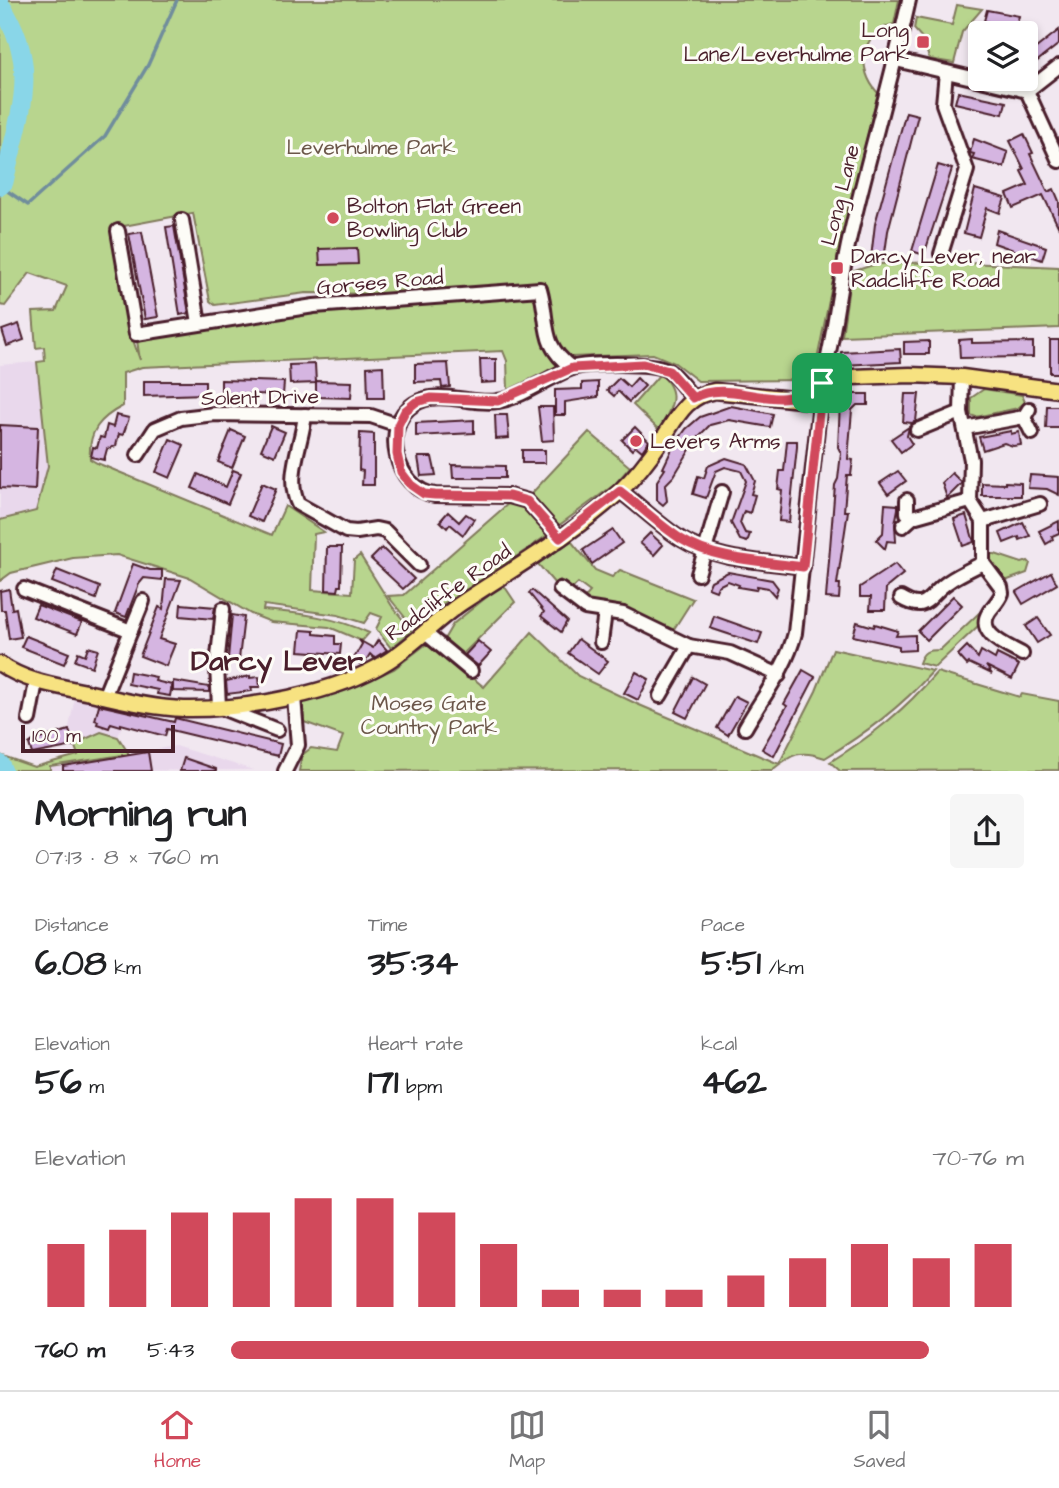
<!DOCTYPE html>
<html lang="en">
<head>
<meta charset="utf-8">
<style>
  body { margin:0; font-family:"Architects Daughter",sans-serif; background:#f6f6f6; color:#202124; height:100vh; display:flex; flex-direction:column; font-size:26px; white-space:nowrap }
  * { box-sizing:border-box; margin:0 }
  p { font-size:23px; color:#757577 }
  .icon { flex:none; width:38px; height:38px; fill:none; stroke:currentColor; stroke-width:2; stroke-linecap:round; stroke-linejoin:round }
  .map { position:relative; height:771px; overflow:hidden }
  .sheet { display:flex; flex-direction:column; background:#fff; flex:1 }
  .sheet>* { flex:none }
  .controls { position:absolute; left:968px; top:21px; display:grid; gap:14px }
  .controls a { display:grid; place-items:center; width:70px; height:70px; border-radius:7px; background:#fff; box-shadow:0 4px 10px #0003; font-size:35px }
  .scale { position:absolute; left:21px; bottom:18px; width:154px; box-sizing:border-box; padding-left:7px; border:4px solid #4a1f2b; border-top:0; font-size:19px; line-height:24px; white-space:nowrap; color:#4a1f2b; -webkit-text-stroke:5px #fdfcf7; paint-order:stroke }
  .pin { position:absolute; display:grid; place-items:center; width:60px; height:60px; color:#fff; margin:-30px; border-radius:14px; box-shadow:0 4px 10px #0006 }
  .round { display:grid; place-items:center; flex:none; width:74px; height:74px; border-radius:7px; background:#f6f6f6 }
  .head { display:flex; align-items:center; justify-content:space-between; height:119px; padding:0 35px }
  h1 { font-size:38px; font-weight:700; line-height:52px }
  .figures { display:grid; grid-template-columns:repeat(3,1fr); gap:10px; height:119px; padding:7px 35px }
  .figures div { display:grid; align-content:center }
  .figures b { font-size:35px; font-weight:700 }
  .figures small { font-size:19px; font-weight:400 }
  .figures p { font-size:19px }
  .chart { height:196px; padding:14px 35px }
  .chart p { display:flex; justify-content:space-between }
  .chart svg { width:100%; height:126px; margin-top:7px; stroke:#d1495b; stroke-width:6 }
  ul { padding:0 35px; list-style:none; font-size:23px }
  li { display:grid; grid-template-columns:112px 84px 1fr; align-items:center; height:52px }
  li i { height:18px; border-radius:9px; background:#d1495b }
  .dock { display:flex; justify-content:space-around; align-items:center; height:98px; border-top:2px solid #e0e0e0; background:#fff; font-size:19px; color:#757577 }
  .dock a { display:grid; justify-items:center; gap:4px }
  .dock .current { color:#d1495b }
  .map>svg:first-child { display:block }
  .built { fill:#e9d8ec }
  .green { fill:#b8d58e; stroke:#817a5c; stroke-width:2 }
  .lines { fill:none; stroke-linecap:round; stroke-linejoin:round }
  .stream { stroke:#708d9c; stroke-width:3.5 }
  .river { stroke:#89d6e8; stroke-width:19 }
  .building { fill:#d5b5e1; stroke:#4a1f2b; stroke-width:2 }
  .minor-casing { stroke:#4a1f2b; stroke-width:18 }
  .major-casing { stroke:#4a1f2b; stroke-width:19 }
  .minor { stroke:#fdfcf7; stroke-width:12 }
  .major { stroke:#f7e281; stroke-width:14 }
  .route-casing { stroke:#fff; stroke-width:14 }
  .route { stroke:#d1495b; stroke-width:9 }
  .poi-dot { fill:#d1495b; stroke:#fdfcf7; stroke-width:2.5 }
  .labels { text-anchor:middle; stroke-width:6; stroke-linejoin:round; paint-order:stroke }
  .poi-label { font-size:21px; fill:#4a1f2b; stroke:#fdfcf7; text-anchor:start }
  .park-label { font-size:21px; fill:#6b5649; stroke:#fdfcf7 }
  .street-label { font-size:21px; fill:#4a1f2b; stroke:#fdfcf7 }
  .district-label { font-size:28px; font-weight:bold; fill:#4a1f2b; stroke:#fdfcf7 }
</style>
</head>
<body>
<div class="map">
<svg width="1059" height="771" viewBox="0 0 1059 771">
  <rect width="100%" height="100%" fill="#f1e7f0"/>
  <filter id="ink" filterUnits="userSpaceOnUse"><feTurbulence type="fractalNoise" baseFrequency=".0143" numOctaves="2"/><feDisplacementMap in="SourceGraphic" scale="14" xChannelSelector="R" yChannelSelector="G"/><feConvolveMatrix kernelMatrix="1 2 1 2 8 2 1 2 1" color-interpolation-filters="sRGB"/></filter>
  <g filter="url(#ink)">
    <g class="built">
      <polygon points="37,362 48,466 36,511 0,520 0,365"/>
      <polygon points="75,697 127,710 118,737 101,732 74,744 69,727"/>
      <polygon points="176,746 253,770 50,771 49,766"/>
    </g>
    <g class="green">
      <path d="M0,0H899L894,24C860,32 856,70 878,93L840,246L816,365L810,377L801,380L698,381L675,363L653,354L570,357L560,353L552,344L544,282H535L527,287L381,294L306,293L215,305L210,301L193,213L113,228L126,320L140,360L136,334L314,310L538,293L545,348L557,363L556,367L508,390L507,361L503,351L142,367L123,373V406C100,418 88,431 90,459L97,463L272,535L285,506L324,532L314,534L312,590L352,593L354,560L360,555L392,606L412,631L391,648L376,629L382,617L371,613L364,623L338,615L264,605L263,610C299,613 336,617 369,633L362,641L329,627L271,622L251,614L190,578L117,555L73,558L11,573L0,581V520L36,511L48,466L37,362L45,361L44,347L36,348L33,312L56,311L67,286L30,273L5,306L0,305Z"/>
      <polygon points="957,5 982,9 962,32 954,63 929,59 924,40 914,29 916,18 952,25"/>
      <polygon points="940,262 1059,267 1059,328 842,336 851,272 876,264"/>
      <path d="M660,374C682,393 671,409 659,430L633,405Z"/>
      <polygon points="984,389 1022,395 1025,402 1018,408 976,417 971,415 971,398"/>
      <polygon points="589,432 630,467 614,485 558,526 553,524 531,494"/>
      <polygon points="509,503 525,503 549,534 467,591 428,612 425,623 415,630 388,596 404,595"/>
      <polygon points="571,541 595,570 612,577 620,570 693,599 672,632 627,608 586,602 583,600 590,592 578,583 573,588 568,588 560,580 555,584 538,564"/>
      <polygon points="988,554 995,554 1022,563 1028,561 1030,563 1027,573 1005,581 991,563"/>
      <polygon points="503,584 515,602 461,656 443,641 453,624"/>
      <path d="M980,612L979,625L935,667L919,663C923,651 927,650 940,650Z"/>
      <path d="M532,632L578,676L637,704L779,764L816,691L833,649L933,671C901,707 866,733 825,758C800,749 792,754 772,770L299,771L302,755L311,748L337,752L343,736L304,722L302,700L354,687L394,669L429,642L484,687Z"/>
      <path d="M937,672L1020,697L1022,694L1059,701V770L840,771L830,762C873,735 904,711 937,672Z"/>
      <polygon points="101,732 118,737 129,754 50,766 50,770 0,770 0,755 34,767 78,755 74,744"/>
    </g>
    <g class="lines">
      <polyline class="stream" points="0,186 28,205 105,136 148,65 177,0"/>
      <g class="river">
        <path d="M0,4C42,68 19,114 4,182L0,186"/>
        <polyline points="0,764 3,771"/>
      </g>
    </g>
    <g class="building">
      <polygon points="987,10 1019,16 1016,28 984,21"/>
      <polygon points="1059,30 1059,44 1026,70 1026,56"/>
      <polygon points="958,92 1006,102 1003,114 955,103"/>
      <polygon points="906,112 918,115 888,231 884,260 871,258 875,224"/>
      <polygon points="1024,134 1033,153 1030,154 1048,192 1054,189 1059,201 1059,228 1043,195 1013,208 1007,194 1028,185 1021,171 1024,169 1010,141"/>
      <polygon points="974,139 1008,152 1004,167 972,159 974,154 970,153"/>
      <polygon points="938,165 952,169 924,255 912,251"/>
      <polygon points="975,189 1005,198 1000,213 987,208 979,237 964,233"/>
      <polygon points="174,226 189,313 180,315 166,227"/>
      <polygon points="997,230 1046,247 1042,260 994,243"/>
      <polygon points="142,232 158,317 145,319 129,234"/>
      <polygon points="357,248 358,264 320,265 319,249"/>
      <polygon points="19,324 24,340 7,346 2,330"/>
      <polygon points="972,339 972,343 1033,342 1033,357 960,358 959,340"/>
      <rect x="1050" y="340" width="9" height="33"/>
      <polygon points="929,341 929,354 904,354 904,342"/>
      <polygon points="900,349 901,362 842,365 839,362 841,352"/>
      <polygon points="480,359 496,359 496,382 481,383"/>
      <polygon points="448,363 450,387 442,388 441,381 415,382 415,364"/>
      <polygon points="315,364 316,383 290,384 289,365"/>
      <polygon points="383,366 384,398 368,398 367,367"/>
      <polygon points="619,378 629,387 637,378 645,386 629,402 618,391 614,396 607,390"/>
      <polygon points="221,380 284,382 283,395 221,393"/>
      <polygon points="144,381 205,381 205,394 144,396"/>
      <polygon points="316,381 352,382 351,398 316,397"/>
      <polygon points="598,382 598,397 565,402 565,415 555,415 555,390 582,389 582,383"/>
      <polygon points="852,394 868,394 868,405 857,405 852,410 848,459 853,460 851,475 847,475 844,511 848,511 837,584 840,584 839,599 826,598 835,485 838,479 841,453 838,447 840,403"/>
      <polygon points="905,394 919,394 916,421 912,423 903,422"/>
      <polygon points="731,406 773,414 770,427 729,420 710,425 697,438 674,476 665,485 667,501 663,505 657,500 657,481 665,469 663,468 672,449 686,429 700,417"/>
      <polygon points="1047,406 1059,406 1059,428 1046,428"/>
      <polygon points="538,407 553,407 554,440 542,441"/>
      <polygon points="116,415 129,418 123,435 119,434 116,446 107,449 104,460 91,457 93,447 97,448 100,437 104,438 107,425 113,427"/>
      <polygon points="495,415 507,415 509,438 496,439"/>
      <polygon points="474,420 474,433 416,436 416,423"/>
      <polygon points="0,425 38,427 35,490 0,488"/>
      <polygon points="271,426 285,432 275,456 261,450"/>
      <polygon points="635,427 649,441 642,451 636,446 632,450 622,440"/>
      <polygon points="909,427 907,436 912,444 901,452 891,439"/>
      <polygon points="231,430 245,436 232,468 218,462"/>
      <polygon points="1011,431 1011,434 1019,432 1021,445 1013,446 1004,443 983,450 979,437"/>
      <polygon points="360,433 374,434 374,485 362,485 363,471 359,470"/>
      <polygon points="170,439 184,445 170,478 156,472"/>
      <polygon points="787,441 797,441 797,447 789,522 779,521 782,490 778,489 780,471 784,471"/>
      <rect x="522" y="450" width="23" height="13"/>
      <polygon points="418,457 432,457 436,475 421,476"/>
      <polygon points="726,458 746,464 755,481 751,494 755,495 750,513 744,511 740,523 745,533 750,534 747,542 740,540 731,523 746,481 741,471 725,467 716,471 706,498 693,494 698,476 704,478 708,466"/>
      <polygon points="452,465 505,466 505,478 453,478"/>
      <polygon points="233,470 241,473 228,504 192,488 198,474 226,487"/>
      <polygon points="898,471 906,481 888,494 880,483"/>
      <polygon points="952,473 962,483 947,498 942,483"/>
      <polygon points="1030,475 1059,477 1059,495 1047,489 1028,488"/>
      <polygon points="1005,482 1021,483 1021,496 982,496 982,483 1005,484"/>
      <polygon points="262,483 276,489 262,522 248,516"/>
      <polygon points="885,504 898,505 898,509 895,524 896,542 887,541 885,549 876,540 883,533"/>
      <polygon points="448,512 459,522 466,514 474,519 463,535 450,524 447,528 440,521"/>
      <polygon points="966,515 974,542 963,546 954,519"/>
      <polygon points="1059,521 1059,533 1052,536 1053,540 1046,544 1039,531"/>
      <polygon points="1023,522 1030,536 1020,540 1019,537 1004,543 1000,533"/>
      <polygon points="613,530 622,543 592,564 583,550"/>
      <polygon points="650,533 663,545 654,555 640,543"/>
      <polygon points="327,547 342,547 341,586 339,586 338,591 326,590"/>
      <polygon points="382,548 414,579 403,589 371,559"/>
      <polygon points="133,564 150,570 162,570 162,580 144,578 139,584 126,617 115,613"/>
      <polygon points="895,564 903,574 886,588 885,610 870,610 871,597 860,597 860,587"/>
      <polygon points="57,570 100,587 96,599 52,582"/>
      <polygon points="728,572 772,580 778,588 775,596 768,588 757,586 756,590 738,587 739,585 728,581 718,586 716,591 708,588 711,581"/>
      <polygon points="1051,572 1057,584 1023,604 1016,592"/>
      <polygon points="166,579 181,580 159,639 175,644 166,666 140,656 159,607 163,609"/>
      <polygon points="9,589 12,609 16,608 21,637 9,639 5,610 1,610 0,591"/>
      <polygon points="532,590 567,621 561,632 541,616 544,612 529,593"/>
      <polygon points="953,596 962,605 927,640 918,631"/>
      <polygon points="181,604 215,607 213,619 180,616"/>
      <polygon points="38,605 82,622 77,634 33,617"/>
      <polygon points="232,615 244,617 239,659 228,658"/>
      <polygon points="714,616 762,633 758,644 710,628"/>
      <polygon points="1038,618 1050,635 1037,643 1026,626"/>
      <polygon points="857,622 874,627 875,624 898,631 896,636 915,635 915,650 899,651 899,646 853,636"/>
      <polygon points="301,630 314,631 314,634 335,636 335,644 341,644 340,654 299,651"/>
      <polygon points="26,636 69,653 64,664 21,647"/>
      <polygon points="578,639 608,661 598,674 568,653"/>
      <polygon points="359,640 373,648 378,640 387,650 374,658 370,654 365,662 360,664 353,660 362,644"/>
      <polygon points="478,641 491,652 478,666 465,655"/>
      <polygon points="967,646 978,658 981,651 995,659 997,654 1019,665 1012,679 986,666 992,674 969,663 967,665 958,655"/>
      <polygon points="88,647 98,650 92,667 75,661 78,652 85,655"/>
      <polygon points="803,670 815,677 774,756 762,749 787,706 784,704"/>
      <polygon points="130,672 156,677 155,681 172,685 170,696 157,694 158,690 128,684"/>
      <polygon points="636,672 649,679 638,700 624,693"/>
      <polygon points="250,676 250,678 259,677 260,687 251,687 252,691 227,694 226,681"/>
      <polygon points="693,677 705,684 687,718 675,712"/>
      <polygon points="173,681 209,687 209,692 173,691"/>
      <polygon points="735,696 747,702 728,735 717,728"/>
      <polygon points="99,705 174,722 175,718 281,744 278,756 167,729 165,736 121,724 121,726 111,723 109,728 97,724 98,721 95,720"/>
      <polygon points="69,730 74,746 32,754 29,744 33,741"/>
      <polygon points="148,752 151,771 63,771 63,766"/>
      <polygon points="184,758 216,769 216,771 180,771"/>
    </g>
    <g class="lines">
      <g class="minor-casing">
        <g id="minor">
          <polyline points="896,60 1027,91"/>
          <polyline points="1027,91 1059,161"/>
          <polyline points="1027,91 1059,66"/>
          <polyline points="182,220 199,323"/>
          <path d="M118,231L136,334L314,306L540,289C550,325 539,343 572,368"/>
          <polyline points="941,254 967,170 943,104 946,72"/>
          <path d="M962,377L961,412L971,460L970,501L983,521V563L1001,587L1002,593C999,601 994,605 989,612C975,634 1008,646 1022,654"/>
          <path d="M823,378C836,330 839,281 851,232C869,155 892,78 909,0"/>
          <polyline points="1029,409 1024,417 1032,433"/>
          <path d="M305,415C302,444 285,477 298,504L346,531L357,532L376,529L385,531L419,565"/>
          <polyline points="965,428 1024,417"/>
          <polyline points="917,430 961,412"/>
          <polyline points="138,455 155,429 181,418 215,414 371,416 398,425"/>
          <path d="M620,491C640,506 659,525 681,539C716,561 764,561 803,567"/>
          <polyline points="907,500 907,513 913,517"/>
          <polyline points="983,521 1040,504"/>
          <polyline points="903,526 913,517 970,501"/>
          <path d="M560,538L527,501L509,496L435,495C395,489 380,425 414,404C439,388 472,406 498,401C524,397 548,377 572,368C588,363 653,362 667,370C677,376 685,389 693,398"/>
          <polyline points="698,574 722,492"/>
          <polyline points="24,589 131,631"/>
          <polyline points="560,589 585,608 623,614 689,646 730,653 779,675"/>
          <path d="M901,598C928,614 928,595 948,582C958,575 971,569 983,563"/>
          <polyline points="223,609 217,666 219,707 277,730"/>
          <polyline points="424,632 471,671"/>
          <polyline points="601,642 605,612"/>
          <polyline points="660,696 689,646"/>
          <polyline points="104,697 143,601"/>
          <polyline points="29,719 36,682"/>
          <path d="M745,728C763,696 786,669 795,633L820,402"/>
          <polyline points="285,771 298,745 294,697"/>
        </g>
      </g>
      <g class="major-casing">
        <path id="major" d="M0,664C29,684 61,686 95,694C123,701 155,708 184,709C245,710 336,694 388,661C415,644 437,619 463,602C516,567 573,534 619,492C635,477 651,456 663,438C677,417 687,395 715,391L820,402L823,378L910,375L962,377L1059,390"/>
      </g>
      <use href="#minor" class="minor"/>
      <use href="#major" class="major"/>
    </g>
  </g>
  <g class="lines" filter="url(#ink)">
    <g class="route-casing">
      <path id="route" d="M643,364L669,371L693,398C720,383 751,398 780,398C795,398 810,390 822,383L803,567C764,561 716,561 681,539C659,525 640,506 620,491L560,538L527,501L509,496L435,495L424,494L411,485L401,472L397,454L398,425L405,411L416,402L431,398L498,401L572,368Z"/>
    </g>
    <use href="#route" class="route"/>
  </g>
  <g class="poi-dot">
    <rect x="916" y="35" width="14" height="14" rx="3.5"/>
    <circle cx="333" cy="218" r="7"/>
    <rect x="830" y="261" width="14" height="14" rx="3.5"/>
    <circle cx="636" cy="441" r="7"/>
  </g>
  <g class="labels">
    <g class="poi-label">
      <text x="909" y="37" text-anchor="end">Long<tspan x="909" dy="24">Lane/Leverhulme Park</tspan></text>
      <text x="347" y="213">Bolton Flat Green<tspan x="347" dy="24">Bowling Club</tspan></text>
      <text x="851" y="263">Darcy Lever, near<tspan x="851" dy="24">Radcliffe Road</tspan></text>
      <text x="650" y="448">Levers Arms</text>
    </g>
    <g class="park-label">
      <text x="371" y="154">Leverhulme Park</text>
      <text x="429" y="710">Moses Gate<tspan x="429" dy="24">Country Park</tspan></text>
    </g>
    <g class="street-label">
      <text transform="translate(840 195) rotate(-76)" y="7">Long Lane</text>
      <text transform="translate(380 282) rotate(-5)" y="7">Gorses Road</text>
      <text transform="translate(260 397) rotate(-1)" y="7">Solent Drive</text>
      <text transform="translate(448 592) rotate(-36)" y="7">Radcliffe Road</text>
    </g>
    <g class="district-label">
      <text x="277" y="670">Darcy Lever</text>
    </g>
  </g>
</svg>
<div class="controls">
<a><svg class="icon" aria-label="layers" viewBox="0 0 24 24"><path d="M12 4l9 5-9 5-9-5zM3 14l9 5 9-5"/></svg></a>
</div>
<div class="scale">100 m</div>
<div class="pin" style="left:822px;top:383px;background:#1e9e55"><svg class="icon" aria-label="arrive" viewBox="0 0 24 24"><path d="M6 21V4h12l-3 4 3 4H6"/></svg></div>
</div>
<section class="sheet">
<div class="head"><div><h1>Morning run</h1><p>07:13 · 8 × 760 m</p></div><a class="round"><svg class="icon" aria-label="share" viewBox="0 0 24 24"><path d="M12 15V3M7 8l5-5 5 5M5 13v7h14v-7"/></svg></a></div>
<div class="figures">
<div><p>Distance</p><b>6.08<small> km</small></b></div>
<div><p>Time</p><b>35:34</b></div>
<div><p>Pace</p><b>5:51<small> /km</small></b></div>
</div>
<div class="figures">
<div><p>Elevation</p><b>56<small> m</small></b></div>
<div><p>Heart rate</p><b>171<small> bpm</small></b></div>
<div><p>kcal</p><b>462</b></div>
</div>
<div class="chart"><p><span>Elevation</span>70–76 m</p>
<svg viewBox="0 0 160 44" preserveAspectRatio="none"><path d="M5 44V22M15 44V17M25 44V11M35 44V11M45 44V6M55 44V6M65 44V11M75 44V22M85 44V38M95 44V38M105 44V38M115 44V33M125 44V27M135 44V22M145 44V27M155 44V22"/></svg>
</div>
<ul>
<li><b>760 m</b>5:43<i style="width:88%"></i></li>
</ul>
</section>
<nav class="dock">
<a class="current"><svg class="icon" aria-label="home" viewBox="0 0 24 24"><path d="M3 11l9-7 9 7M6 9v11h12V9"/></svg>Home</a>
<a><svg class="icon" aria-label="map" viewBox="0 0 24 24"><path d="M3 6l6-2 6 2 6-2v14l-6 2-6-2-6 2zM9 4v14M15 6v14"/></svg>Map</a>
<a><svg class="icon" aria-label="saved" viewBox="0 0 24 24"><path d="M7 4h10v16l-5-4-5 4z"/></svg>Saved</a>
</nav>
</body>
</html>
